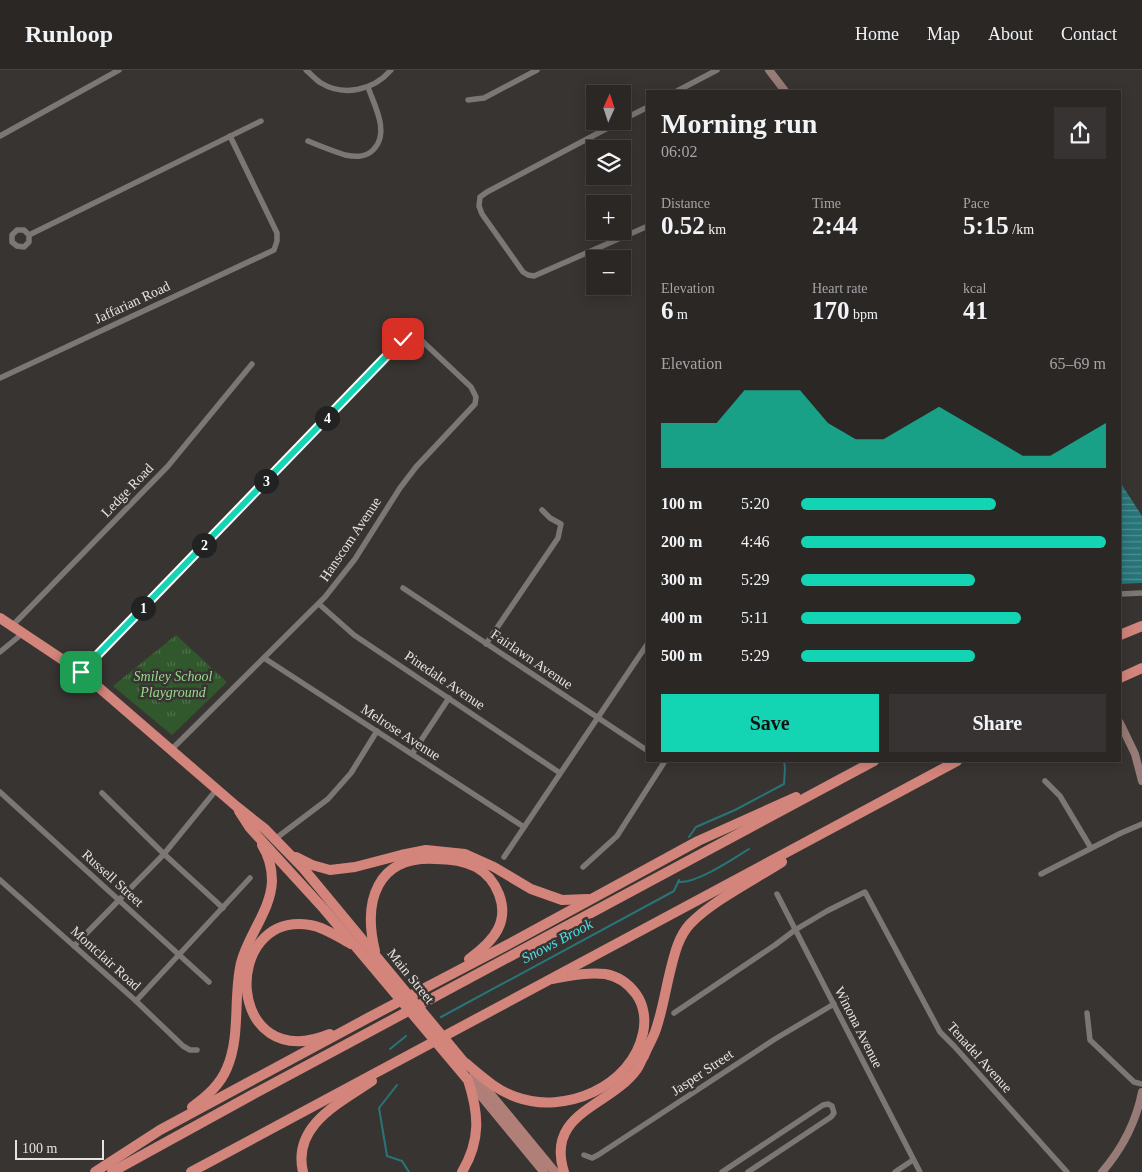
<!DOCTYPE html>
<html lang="en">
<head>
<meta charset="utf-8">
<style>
  body { margin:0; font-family:"Times New Roman",serif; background:#363332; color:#f1f3f6; height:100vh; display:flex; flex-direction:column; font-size:19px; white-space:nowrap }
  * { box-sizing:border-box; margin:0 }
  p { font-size:16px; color:#a5a5a7 }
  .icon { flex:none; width:28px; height:28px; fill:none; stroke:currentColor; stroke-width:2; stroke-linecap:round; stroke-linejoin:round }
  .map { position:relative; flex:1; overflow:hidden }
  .side { position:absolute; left:646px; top:20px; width:475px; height:672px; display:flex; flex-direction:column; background:#2a2725; border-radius:0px; box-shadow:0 2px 12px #0003,0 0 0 1px #464442 }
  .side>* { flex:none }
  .needle { width:32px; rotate:3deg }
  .tools { position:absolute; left:586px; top:15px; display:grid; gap:10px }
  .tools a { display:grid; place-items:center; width:45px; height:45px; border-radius:0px; background:#2a2725; box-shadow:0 2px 12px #0003,0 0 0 1px #464442; font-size:25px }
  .scale { position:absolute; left:15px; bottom:12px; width:89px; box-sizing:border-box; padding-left:5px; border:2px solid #e5e2e0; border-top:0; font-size:14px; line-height:18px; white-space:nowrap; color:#e5e2e0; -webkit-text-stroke:4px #383431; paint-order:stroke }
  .pin { position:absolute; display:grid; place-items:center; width:42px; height:42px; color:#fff; margin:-21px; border-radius:10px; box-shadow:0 2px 8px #0006 }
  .km { position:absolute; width:25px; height:25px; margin:-12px; border-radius:50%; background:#222; color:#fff; font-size:14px; line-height:25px; text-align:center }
  .round { display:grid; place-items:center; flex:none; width:52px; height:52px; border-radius:0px; background:#363332 }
  .head { display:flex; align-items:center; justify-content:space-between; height:85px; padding:0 15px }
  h1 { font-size:28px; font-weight:600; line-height:38px }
  .metrics { display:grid; grid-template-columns:repeat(3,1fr); gap:8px; height:85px; padding:5px 15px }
  .metrics div { display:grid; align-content:center }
  .metrics b { font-size:25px; font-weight:600 }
  .metrics small { font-size:14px; font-weight:400 }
  .metrics p { font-size:14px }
  .chart { height:140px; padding:10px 15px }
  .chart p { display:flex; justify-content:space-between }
  .chart svg { width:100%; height:90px; margin-top:5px; fill:#13d5b3; opacity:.7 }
  .action { display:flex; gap:10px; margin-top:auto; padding:10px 15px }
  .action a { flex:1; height:58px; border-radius:0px; background:#13d5b3; color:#111; font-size:20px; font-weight:600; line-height:58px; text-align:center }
  .action a+a { background:#363332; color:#f1f3f6 }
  ul { padding:0 15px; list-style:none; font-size:16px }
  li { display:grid; grid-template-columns:80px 60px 1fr; align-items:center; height:38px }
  li i { height:12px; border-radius:6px; background:#13d5b3 }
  header { display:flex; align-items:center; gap:30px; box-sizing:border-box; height:70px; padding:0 25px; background:#2a2725; border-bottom:1px solid #464442 }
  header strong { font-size:24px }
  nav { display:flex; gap:28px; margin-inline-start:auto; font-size:18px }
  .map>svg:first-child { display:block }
  .grass { fill:url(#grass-tufts) }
  .water { fill:url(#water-rules) }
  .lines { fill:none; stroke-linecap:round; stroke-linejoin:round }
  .stream { stroke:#287579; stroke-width:2 }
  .street { stroke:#7c7774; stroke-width:5.5 }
  .secondary { stroke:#967b76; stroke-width:8 }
  .primary { stroke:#b07f78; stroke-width:9 }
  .highway { stroke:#d3847b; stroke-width:10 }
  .route-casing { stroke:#fff; stroke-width:10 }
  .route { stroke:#13d5b3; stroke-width:6 }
  .labels { text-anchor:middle; stroke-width:5; stroke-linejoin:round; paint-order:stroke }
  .street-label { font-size:14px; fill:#e5e2e0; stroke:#383431 }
  .park-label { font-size:14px; font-style:italic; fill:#98d98e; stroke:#383431 }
  .water-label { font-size:15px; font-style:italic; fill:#4cdfe6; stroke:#383431 }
</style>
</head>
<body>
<header>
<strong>Runloop</strong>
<nav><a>Home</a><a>Map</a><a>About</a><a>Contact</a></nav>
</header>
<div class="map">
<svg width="1142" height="1102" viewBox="0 0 1142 1102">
  <defs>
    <pattern id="grass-tufts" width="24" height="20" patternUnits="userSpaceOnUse" patternTransform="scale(1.25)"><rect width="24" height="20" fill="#31582c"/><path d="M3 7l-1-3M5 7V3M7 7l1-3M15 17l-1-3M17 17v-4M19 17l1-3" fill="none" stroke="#4f704a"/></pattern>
    <pattern id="water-rules" width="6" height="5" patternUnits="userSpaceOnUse" patternTransform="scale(1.25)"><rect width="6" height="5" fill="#287579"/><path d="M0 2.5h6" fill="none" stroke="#518f92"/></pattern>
  </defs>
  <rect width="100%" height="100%" fill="#383431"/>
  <polygon class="grass" points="176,565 227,612 172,665 113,616"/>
  <polygon class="water" points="1120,412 1142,446 1142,513 1120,514"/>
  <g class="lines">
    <g class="stream">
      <polyline points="689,767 696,757 735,740 784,714 785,698 784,691"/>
      <path d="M678,812C696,814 733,789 749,779"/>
      <polyline points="441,947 674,821 679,810"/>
      <polyline points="390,979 406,966"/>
      <polyline points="397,1015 379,1038 387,1086 402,1091 409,1102"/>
    </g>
    <g class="street">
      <path d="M306,0C311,4 316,10 321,13C344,27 374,20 391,0"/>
      <polyline points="677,21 717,0"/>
      <polyline points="468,30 484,28 537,0"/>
      <polyline points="622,50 648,37"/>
      <polyline points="621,51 487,122 480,127 479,136 482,144 523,202 528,205 534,206 648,156"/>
      <polyline points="0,66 119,0"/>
      <path d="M308,71C320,76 333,81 345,85C355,87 366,88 374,79C390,62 374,35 368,17"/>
      <polyline points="29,165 29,172 24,177 17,176 12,172 12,165 17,160 24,160 29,165 261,51"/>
      <polyline points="0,308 274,180 277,171 277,163 230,66"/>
      <polyline points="403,518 648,681"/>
      <polyline points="1120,524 1142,523"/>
      <polyline points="319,534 354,565 560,703"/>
      <polyline points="12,556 168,396 252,294"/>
      <polyline points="486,574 558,468 561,454 550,448 542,440"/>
      <polyline points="0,582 23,563"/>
      <polyline points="264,588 524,757"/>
      <polyline points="81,602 402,271 411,266 420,269 471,317 476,327 475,334 416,397 400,418 355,489 325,527 172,679"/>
      <polyline points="412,684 449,628"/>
      <polyline points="1045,711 1060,726 1091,778"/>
      <polyline points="0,722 209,912"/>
      <polyline points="102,723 164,784 223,838"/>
      <polyline points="275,769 328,729 351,703 377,661"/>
      <polyline points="504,787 648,573"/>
      <polyline points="583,797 617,766 665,691"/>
      <polyline points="1041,804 1121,763 1142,754"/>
      <polyline points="0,810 136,931 183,976 190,980 197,980"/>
      <polyline points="777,824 920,1102"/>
      <polyline points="74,876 164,784 217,719"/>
      <polyline points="136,931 250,808"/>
      <polyline points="674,943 775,875 795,860 827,841 865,822 940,962 954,976 1067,1102"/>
      <polyline points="1087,943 1090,970 1134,1012 1142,1014"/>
      <polyline points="584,1085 592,1088 598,1085 775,969 834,934"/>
      <polyline points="722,1102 823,1035 828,1034 832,1036 834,1043 831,1047 748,1102"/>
      <polyline points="895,1102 913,1090"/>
    </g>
    <g class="secondary">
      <polyline points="769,0 785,21"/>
      <polyline points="1120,653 1135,684 1142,711"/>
      <path d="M1102,1102C1122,1079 1136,1052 1142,1022"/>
    </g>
    <g class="primary">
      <polyline points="474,1004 555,1102"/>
      <polyline points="468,1010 544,1102"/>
    </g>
    <g class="highway">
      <path d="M0,548L81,602L236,736L265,759L303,798L463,991C479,1004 495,1020 516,1027C564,1045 632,1017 643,963C646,950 644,935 636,924C628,913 617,906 605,904C587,902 569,906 552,909"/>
      <polyline points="1120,565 1142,556"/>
      <polyline points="1120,608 1142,598"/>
      <path d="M239,741L250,758L324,839L468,1010C479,1044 481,1070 462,1102"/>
      <polyline points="296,787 312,795 330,800 355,797 401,785 426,780 465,784 494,797 531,819 562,830 588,829"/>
      <path d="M375,881C363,832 376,786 435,789C448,789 464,791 476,797C497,809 509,837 498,859C492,871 480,881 469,889"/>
      <path d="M330,964C225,1007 220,841 310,855C324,857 338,867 351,874"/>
      <path d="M192,1037C207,1026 220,1015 227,998C241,965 233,927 241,893C248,865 271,840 272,811C272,798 269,786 262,775"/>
      <polyline points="95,1102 160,1060 366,949 507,875 698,771 796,727"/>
      <polyline points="112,1102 250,1026 874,691"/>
      <polyline points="191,1102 957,691"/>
      <path d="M303,1102C292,1055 340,1033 372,1011"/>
      <path d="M564,1102C545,1042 610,1037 637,999C640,995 641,990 644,986C647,978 652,970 655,962C662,943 665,922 670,902C674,886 678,867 690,854C712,831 754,810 782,792"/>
    </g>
  </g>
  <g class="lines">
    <g class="route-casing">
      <polyline id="route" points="81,602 403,269"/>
    </g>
    <use href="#route" class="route"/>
  </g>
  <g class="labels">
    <g class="street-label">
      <text transform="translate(132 232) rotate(-25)" y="5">Jaffarian Road</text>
      <text transform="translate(127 420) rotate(-46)" y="5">Ledge Road</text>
      <text transform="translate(350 469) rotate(-56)" y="5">Hanscom Avenue</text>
      <text transform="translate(532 589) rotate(34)" y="5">Fairlawn Avenue</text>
      <text transform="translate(445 610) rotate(34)" y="5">Pinedale Avenue</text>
      <text transform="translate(401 662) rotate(33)" y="5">Melrose Avenue</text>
      <text transform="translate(113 808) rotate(42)" y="5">Russell Street</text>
      <text transform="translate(106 888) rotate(42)" y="5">Montclair Road</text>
      <text transform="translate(411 906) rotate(51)" y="5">Main Street</text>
      <text transform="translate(859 957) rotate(63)" y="5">Winona Avenue</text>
      <text transform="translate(980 987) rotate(48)" y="5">Tenadel Avenue</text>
      <text transform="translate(702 1002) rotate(-34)" y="5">Jasper Street</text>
    </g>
    <g class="park-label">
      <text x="173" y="611">Smiley School<tspan x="173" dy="16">Playground</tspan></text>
    </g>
    <g class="water-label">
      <text transform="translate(557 871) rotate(-28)" y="5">Snows Brook</text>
    </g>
  </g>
</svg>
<div class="tools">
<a><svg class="needle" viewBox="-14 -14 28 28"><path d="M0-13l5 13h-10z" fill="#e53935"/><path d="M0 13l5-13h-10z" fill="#a5a5a7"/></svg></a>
<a><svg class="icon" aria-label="layers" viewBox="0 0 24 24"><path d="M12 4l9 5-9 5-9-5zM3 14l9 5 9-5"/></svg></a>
<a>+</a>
<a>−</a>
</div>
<div class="scale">100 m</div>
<div class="pin" style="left:81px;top:602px;background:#1e9e55"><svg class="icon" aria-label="arrive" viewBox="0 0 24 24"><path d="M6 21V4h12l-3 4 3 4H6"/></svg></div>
<div class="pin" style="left:403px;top:269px;background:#d93025"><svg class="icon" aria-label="check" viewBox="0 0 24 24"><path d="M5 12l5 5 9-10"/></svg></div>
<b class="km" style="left:143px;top:538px">1</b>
<b class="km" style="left:204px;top:475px">2</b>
<b class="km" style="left:266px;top:411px">3</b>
<b class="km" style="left:327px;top:348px">4</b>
<section class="side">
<div class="head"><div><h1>Morning run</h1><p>06:02</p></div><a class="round"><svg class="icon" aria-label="share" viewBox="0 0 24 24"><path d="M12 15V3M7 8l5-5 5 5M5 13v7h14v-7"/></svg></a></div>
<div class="metrics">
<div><p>Distance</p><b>0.52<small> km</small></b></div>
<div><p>Time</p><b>2:44</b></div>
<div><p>Pace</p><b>5:15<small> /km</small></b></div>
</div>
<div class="metrics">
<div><p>Elevation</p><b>6<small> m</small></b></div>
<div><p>Heart rate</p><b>170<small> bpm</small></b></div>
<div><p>kcal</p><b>41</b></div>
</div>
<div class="chart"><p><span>Elevation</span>65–69 m</p>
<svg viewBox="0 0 160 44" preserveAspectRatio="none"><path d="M0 44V22L10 22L20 22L30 6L40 6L50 6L60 22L70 30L80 30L90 22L100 14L110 22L120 30L130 38L140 38L150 30L160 22V44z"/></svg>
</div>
<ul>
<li><b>100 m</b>5:20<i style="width:64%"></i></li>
<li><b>200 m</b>4:46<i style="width:100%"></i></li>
<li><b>300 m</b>5:29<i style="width:57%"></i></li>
<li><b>400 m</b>5:11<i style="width:72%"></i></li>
<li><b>500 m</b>5:29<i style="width:57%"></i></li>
</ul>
<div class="action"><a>Save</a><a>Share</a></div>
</section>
</div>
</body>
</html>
